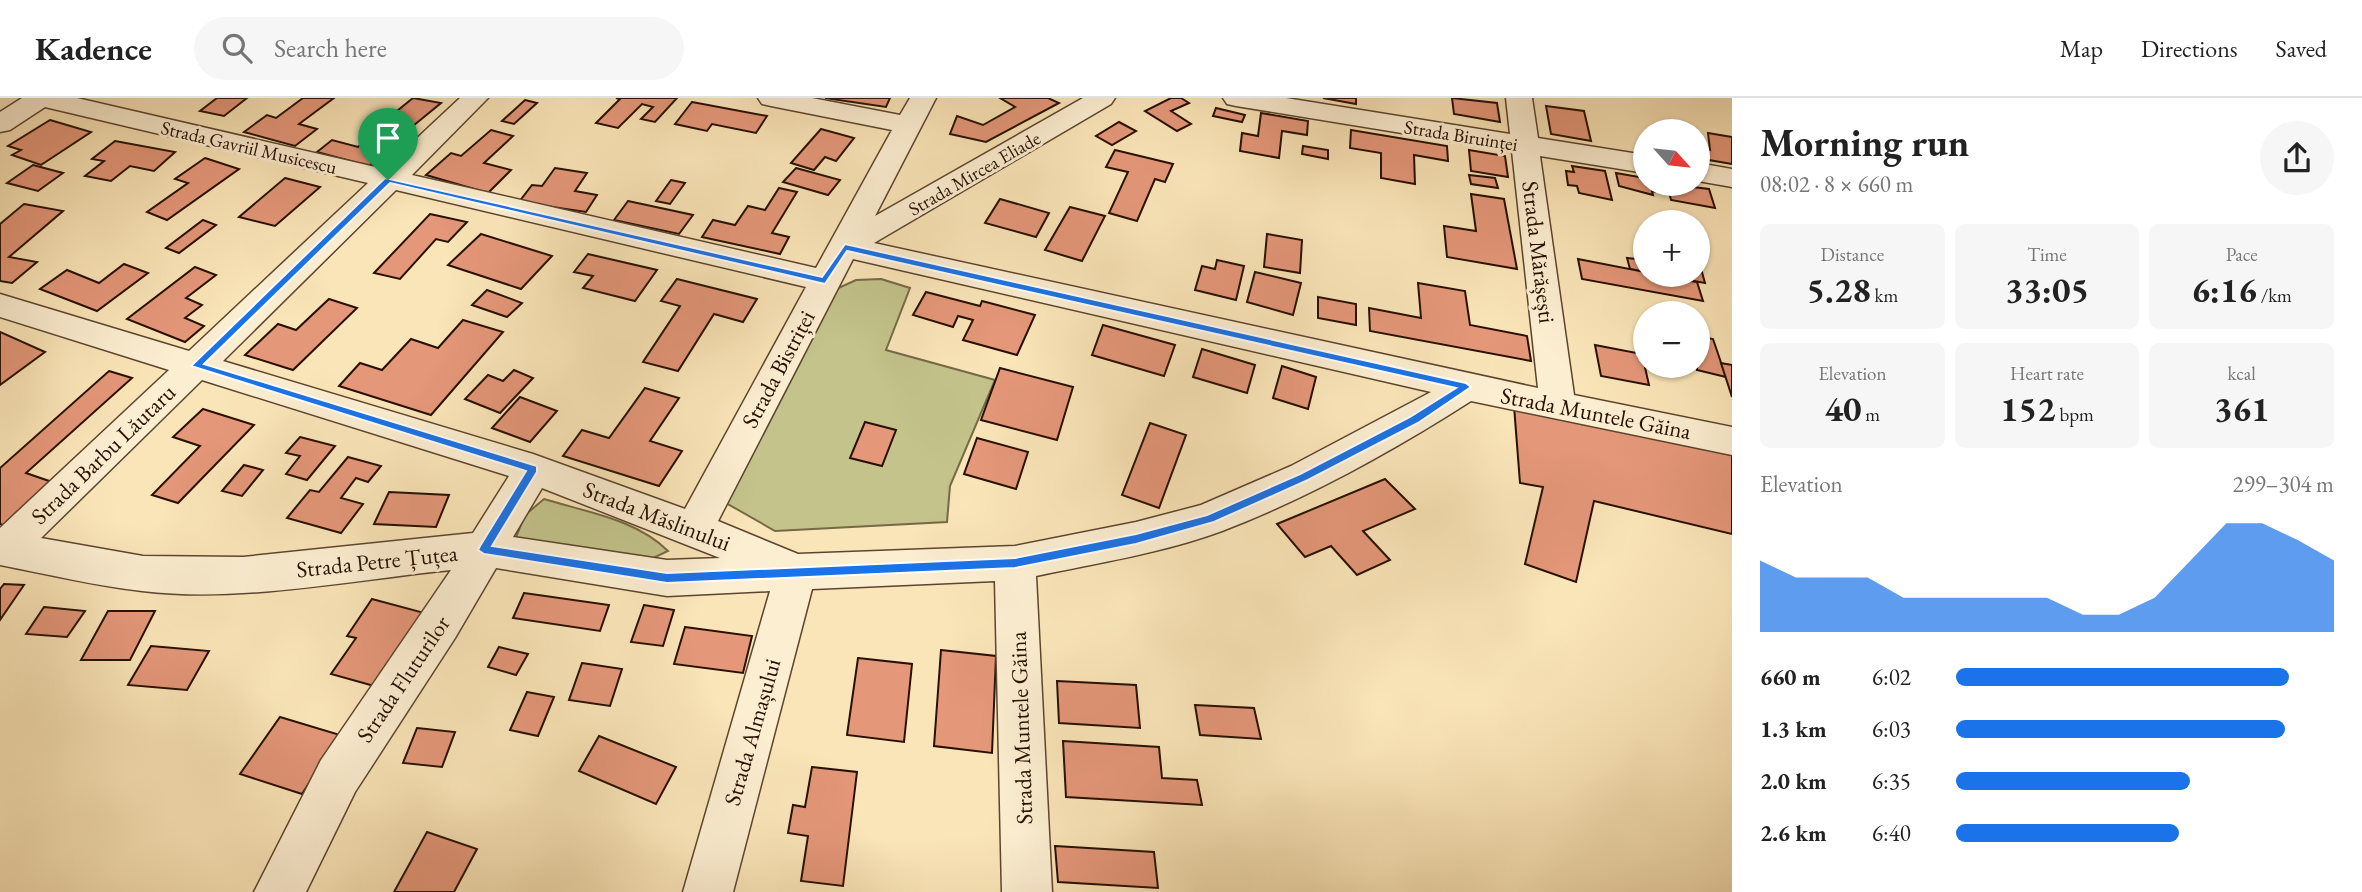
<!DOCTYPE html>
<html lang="en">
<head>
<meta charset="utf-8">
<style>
  body { margin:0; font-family:"EB Garamond",serif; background:#f6f6f6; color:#222; height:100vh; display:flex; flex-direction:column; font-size:26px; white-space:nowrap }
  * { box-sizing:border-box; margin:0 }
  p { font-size:23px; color:#767676 }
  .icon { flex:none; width:38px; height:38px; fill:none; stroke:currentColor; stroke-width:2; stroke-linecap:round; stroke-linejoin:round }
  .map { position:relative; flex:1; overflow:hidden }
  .side { display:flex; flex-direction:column; background:#fff; width:630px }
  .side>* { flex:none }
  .needle { width:46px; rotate:117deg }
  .controls { position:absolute; left:1633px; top:21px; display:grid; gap:14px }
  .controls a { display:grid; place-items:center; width:77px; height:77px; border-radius:50%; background:#fff; box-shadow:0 2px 5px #0004; font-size:35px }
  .pin { position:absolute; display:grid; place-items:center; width:60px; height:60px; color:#fff; margin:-72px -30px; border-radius:50% 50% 50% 0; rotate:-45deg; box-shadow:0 0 7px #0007 }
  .pin .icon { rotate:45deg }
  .round { display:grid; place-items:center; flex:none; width:74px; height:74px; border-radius:37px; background:#f6f6f6 }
  .overview { display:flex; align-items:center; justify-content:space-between; height:119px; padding:0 28px }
  h1 { font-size:38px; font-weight:700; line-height:52px }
  .figures { display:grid; grid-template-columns:repeat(3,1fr); gap:10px; height:119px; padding:7px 28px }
  .figures div { display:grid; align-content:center; border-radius:10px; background:#f6f6f6; text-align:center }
  .figures b { font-size:35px; font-weight:700 }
  .figures small { font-size:19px; font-weight:400 }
  .figures p { font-size:19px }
  .chart { height:196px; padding:14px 28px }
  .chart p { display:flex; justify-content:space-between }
  .chart svg { width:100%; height:126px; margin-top:7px; fill:#1a73e8; opacity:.7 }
  ul { padding:0 28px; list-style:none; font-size:23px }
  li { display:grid; grid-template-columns:112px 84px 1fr; align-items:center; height:52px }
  li i { height:18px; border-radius:9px; background:#1a73e8 }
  header { display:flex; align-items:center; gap:42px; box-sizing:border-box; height:98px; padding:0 35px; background:#fff; border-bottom:2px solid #e0e0e0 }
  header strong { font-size:33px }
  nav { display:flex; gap:38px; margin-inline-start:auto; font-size:24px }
  .search { width:490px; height:63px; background:#f6f6f6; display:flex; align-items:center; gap:18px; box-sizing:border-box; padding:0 24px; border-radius:38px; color:#767676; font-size:26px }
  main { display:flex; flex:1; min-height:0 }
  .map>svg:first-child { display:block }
  .green { fill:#c3c38b; stroke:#756a46; stroke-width:2 }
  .building { fill:#e49779; stroke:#271000; stroke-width:2 }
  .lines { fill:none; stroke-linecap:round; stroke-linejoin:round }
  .minor-casing { stroke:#5c452e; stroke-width:3 }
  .minor { fill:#fceed1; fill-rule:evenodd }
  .route { fill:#1a73e8; stroke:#fff; stroke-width:2; fill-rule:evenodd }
  .labels { text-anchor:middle; stroke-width:6; stroke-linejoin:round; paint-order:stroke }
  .far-street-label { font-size:19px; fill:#271000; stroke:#fceed1 }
  .street-label { font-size:23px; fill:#271000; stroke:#fceed1 }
</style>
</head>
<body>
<header>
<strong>Kadence</strong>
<div class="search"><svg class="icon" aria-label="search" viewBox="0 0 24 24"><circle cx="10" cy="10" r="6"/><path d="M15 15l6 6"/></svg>Search here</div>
<nav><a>Map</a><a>Directions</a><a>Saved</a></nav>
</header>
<main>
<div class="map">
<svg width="1732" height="794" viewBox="0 0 1732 794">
  <rect width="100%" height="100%" fill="#fae5b8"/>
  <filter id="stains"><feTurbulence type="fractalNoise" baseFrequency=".00286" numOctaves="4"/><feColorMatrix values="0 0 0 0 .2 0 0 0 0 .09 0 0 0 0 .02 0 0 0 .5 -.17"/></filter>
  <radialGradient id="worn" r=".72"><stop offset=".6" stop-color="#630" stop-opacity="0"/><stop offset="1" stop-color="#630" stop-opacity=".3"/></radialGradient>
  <g class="green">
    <polygon points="881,181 910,190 886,252 995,282 950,388 947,424 775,433 726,405 834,192 856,182"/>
    <path d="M544,401C586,414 636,421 668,453L647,463L527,448L516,439L525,417Z"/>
  </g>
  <g class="building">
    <polygon points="217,0 247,0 224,18 200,13"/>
    <polygon points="303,0 334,0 299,26 317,31 295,48 244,34 267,17 276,20"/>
    <polygon points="413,0 441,5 413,28 387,21"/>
    <polygon points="616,0 677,0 655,24 641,21 653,9 642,6 618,30 596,25 620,1"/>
    <polygon points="825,0 890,0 886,9"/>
    <polygon points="1000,0 1048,0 1059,5 986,44 950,36 957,18 983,27 1015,9"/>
    <polygon points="1171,0 1181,0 1189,5 1171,13 1191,26 1177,33 1145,13"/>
    <polygon points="1323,0 1356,0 1356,6"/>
    <polygon points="1452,0 1497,5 1500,24 1454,16"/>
    <polygon points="525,2 537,5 514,26 502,23"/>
    <polygon points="692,4 767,18 756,35 712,26 707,33 675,26"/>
    <polygon points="1546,8 1584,13 1591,43 1551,36"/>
    <polygon points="1216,10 1245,17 1242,24 1213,18"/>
    <polygon points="1261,15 1308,23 1307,37 1282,33 1279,60 1240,53 1242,35 1258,38"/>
    <polygon points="50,22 91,34 41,67 12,57 21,52 8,48"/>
    <polygon points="1119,24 1136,33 1112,47 1096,38"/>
    <polygon points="821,31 854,40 836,63 825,59 814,72 791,65"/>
    <polygon points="491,32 513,38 484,65 511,72 488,95 426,77 451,55 461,58"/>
    <polygon points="1351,32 1447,48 1448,63 1414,57 1415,86 1381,80 1381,55 1350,50"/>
    <polygon points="377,33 403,40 369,68 317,54 332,42 358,49"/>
    <polygon points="1708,35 1732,39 1732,66 1703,61 1700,50 1710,52"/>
    <polygon points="115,43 175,54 154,73 130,68 111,83 85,78 104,63 92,61"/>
    <polygon points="1303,48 1328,52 1328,61 1302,56"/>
    <polygon points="1115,52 1173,66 1165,84 1155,81 1137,123 1109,115 1128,74 1106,69"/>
    <polygon points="1469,52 1505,58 1508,79 1471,73"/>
    <polygon points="205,60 239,71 167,122 147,114 188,85 175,81"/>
    <polygon points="33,67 63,75 38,93 7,85"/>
    <polygon points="1572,68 1605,73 1612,102 1579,95 1577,88 1568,87 1566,73 1574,74"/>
    <polygon points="555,70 587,75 575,93 597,97 586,114 519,104 532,87 542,88"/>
    <polygon points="796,70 840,82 828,97 783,84"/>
    <polygon points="1616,75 1645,80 1645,86 1666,86 1669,96 1652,93 1653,97 1619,88"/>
    <polygon points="1469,77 1495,80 1498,90 1471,86"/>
    <polygon points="285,80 320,89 275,128 239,119"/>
    <polygon points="671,82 685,85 670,106 656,103"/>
    <polygon points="1667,86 1709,91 1715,110 1671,102"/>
    <polygon points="779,90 797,94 772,135 789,139 780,156 702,139 713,122 735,127 748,108 765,112"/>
    <polygon points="1471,96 1504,101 1517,171 1447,159 1444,128 1476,133"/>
    <polygon points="1000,101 1049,115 1036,139 985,125"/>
    <polygon points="628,103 693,117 679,136 614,122"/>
    <polygon points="24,106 63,113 9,159 37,164 12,185 0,183 0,126"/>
    <polygon points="1070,109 1105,118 1082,163 1045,152"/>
    <polygon points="430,116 467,124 448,144 436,141 400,181 374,175"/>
    <polygon points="203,122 216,127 179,155 166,150"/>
    <polygon points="481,136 552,158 521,191 448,167"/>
    <polygon points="1267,136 1302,142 1300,175 1264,169"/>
    <polygon points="588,156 657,172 635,203 583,190 593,178 574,174"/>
    <polygon points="1636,159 1645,160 1645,174 1630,171 1627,160 1636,161"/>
    <polygon points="1698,160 1705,185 1660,177 1698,177"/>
    <polygon points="1578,161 1645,174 1645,177 1697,184 1703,203 1582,181"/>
    <polygon points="1217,162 1244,168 1236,202 1195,192 1202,168 1215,171"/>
    <polygon points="124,166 148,175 97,213 40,191 67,172 99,185"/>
    <polygon points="195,169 216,177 186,200 202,207 185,220 204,228 185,244 127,221"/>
    <polygon points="1255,174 1301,185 1293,217 1247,204"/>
    <polygon points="677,181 757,201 743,224 714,216 678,273 643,264 680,208 661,203"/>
    <polygon points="1418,185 1465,193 1470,227 1527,238 1531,263 1370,233 1369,210 1421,220"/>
    <polygon points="487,192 522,205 507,219 472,207"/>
    <polygon points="926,194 980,208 982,203 1035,217 1017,257 963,242 973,222 958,218 953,229 913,217"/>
    <polygon points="1318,199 1356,206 1356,227 1318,220"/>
    <polygon points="329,201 357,210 293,272 245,257 278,226 296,232"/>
    <polygon points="463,222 503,234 431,317 339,288 360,265 382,272 411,241 438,250"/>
    <polygon points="1103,227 1175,247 1164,278 1092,257"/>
    <polygon points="0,234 45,254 0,287"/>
    <polygon points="1698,238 1713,241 1726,279 1697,272"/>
    <polygon points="1595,247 1642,256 1649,287 1601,278"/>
    <polygon points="1202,251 1255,267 1247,295 1193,279"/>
    <polygon points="1721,265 1732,267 1732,299"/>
    <polygon points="1282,268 1316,279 1308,311 1273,300"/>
    <polygon points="1000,270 1073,289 1057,342 981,322"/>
    <polygon points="514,272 533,280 500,315 465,301 488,277 503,283"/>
    <polygon points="109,273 132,280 26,375 55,385 8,429 0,426 0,370"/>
    <polygon points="645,290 679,300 650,343 682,353 659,388 563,358 582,332 609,340"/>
    <polygon points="520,299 557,313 530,344 492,330"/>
    <polygon points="1514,308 1732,357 1732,436 1594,403 1576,484 1525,466 1543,389 1520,385"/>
    <polygon points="203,311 254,327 178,405 152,397 200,348 173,339"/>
    <polygon points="865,324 896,332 882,368 850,360"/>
    <polygon points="1150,325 1186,337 1159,410 1122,397"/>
    <polygon points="300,339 335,348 307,382 286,376 300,358 286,355"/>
    <polygon points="977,340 1028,354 1016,391 964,376"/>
    <polygon points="348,359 381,368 368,384 356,380 341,400 363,406 341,435 287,420 310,392 319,394"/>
    <polygon points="244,367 263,372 242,398 222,393"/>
    <polygon points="1385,381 1415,411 1363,433 1390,462 1357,477 1331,448 1305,459 1277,426"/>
    <polygon points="389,394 449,397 436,429 374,426"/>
    <polygon points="4,486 24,487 0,522 0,491"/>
    <polygon points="524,495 609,507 600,533 513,520"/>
    <polygon points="372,501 432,517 385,591 331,576 356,540 347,538"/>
    <polygon points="644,507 674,512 663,548 631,544"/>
    <polygon points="44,509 85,513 67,539 26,536"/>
    <polygon points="108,513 155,513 130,562 81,562"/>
    <polygon points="685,529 752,538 743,575 674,566"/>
    <polygon points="151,548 209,553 187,592 128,587"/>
    <polygon points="499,549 528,556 516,577 488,569"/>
    <polygon points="941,552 996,558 992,655 934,648"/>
    <polygon points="858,560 912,566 904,644 847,637"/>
    <polygon points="582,565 622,571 610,608 569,602"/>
    <polygon points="1057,583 1136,587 1140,630 1059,625"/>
    <polygon points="527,594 554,599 538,638 510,632"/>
    <polygon points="1195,607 1254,610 1261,641 1200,637"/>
    <polygon points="280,619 340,637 302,696 240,676"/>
    <polygon points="417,630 455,634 442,669 403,665"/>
    <polygon points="599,638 676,669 656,706 579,673"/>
    <polygon points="1063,643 1159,649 1162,680 1197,682 1202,707 1066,699"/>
    <polygon points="812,669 857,674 843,788 801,783 808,738 788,735 793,707 805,709"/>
    <polygon points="427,734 477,751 454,794 394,794"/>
    <polygon points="1055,748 1154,754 1158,790 1058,784"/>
  </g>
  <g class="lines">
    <g class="minor-casing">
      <g id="minor">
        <path d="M22,0H77L384,71L460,0H488L412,77L816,170L892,32L771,8L762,6L758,0H812L900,17L910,0H936L875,118L1083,0H1115L1111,6L874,145L1538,290L1512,53L1236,8L1227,6L1223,0H1286L1510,36L1506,0H1532L1538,40L1645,57V75L1540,58L1574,297L1732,329V357L1471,303C1393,353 1308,400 1222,433C1162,455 1098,465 1036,478L1052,794H1002L995,483L812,491L733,794H683L770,493L667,498L496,470L455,540L355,694L306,794H254L321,662L451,472C352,482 241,505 142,493C95,488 47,476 0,467V430L169,272L0,219V196L189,253L368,85L45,9L10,32L0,34V14ZM396,92L806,189L685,411L533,356L223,263ZM853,161L1431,294L1291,368L1201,407L1136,424L1015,448L798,456L718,423ZM202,282L509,378L473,435L243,459L143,458L41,440ZM542,390L720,460L667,462L513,439Z"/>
        <polygon points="1698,65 1732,71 1732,89 1698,83"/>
      </g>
    </g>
    <use href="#minor" class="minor"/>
  </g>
  <path class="route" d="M385,80L822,179L845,146L1466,285L1471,289L1418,325L1308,382L1214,424L1136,446L1015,470L667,485L484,456L478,452L480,448L526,373L191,268ZM390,85L825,186L847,153L1456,290L1410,319L1300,376L1207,417L1136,436L1015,460L667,475L492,448L537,374V368L204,266Z"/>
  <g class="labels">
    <g class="far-street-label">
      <text transform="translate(1461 37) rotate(9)" y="7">Strada Biruinței</text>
      <text transform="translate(249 49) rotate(13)" y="7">Strada Gavriil Musicescu</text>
      <text transform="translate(974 75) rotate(-30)" y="7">Strada Mircea Eliade</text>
    </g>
    <g class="street-label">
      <text transform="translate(1539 154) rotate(83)" y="8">Strada Mărășești</text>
      <text transform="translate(778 271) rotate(-62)" y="8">Strada Bistriței</text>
      <text transform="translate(1596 315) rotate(11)" y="8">Strada Muntele Găina</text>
      <text transform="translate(103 356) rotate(-44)" y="8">Strada Barbu Lăutaru</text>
      <text transform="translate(657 418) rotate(21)" y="8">Strada Măslinului</text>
      <text transform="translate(377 463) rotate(-6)" y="8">Strada Petre Țuțea</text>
      <text transform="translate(403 581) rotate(-56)" y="8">Strada Fluturilor</text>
      <text transform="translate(1021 630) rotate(-92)" y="8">Strada Muntele Găina</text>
      <text transform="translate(752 634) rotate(-74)" y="8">Strada Almașului</text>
    </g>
  </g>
  <rect width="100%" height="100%" filter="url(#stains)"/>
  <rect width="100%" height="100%" fill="url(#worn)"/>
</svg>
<div class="controls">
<a><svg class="needle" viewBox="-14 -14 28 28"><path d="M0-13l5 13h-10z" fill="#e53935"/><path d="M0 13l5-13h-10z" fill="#767676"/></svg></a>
<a>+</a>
<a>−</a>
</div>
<div class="pin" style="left:388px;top:82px;background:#1e9e55"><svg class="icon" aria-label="arrive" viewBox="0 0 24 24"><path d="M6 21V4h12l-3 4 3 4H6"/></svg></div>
</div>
<section class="side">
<div class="overview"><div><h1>Morning run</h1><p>08:02 · 8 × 660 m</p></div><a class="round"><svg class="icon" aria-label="share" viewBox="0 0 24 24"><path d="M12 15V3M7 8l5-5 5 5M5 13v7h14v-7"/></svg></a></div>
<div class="figures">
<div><p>Distance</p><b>5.28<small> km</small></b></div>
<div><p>Time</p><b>33:05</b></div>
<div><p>Pace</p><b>6:16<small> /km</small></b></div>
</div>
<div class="figures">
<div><p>Elevation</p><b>40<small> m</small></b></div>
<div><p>Heart rate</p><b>152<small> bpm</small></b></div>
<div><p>kcal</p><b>361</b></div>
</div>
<div class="chart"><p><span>Elevation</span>299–304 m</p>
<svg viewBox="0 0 160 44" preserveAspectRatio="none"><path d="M0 44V19L10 25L20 25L30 25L40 32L50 32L60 32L70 32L80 32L90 38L100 38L110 32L120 19L130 6L140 6L150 12L160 19V44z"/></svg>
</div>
<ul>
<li><b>660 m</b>6:02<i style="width:88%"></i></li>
<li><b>1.3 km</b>6:03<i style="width:87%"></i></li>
<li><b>2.0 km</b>6:35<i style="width:62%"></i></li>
<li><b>2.6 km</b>6:40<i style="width:59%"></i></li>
</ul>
</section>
</main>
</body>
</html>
